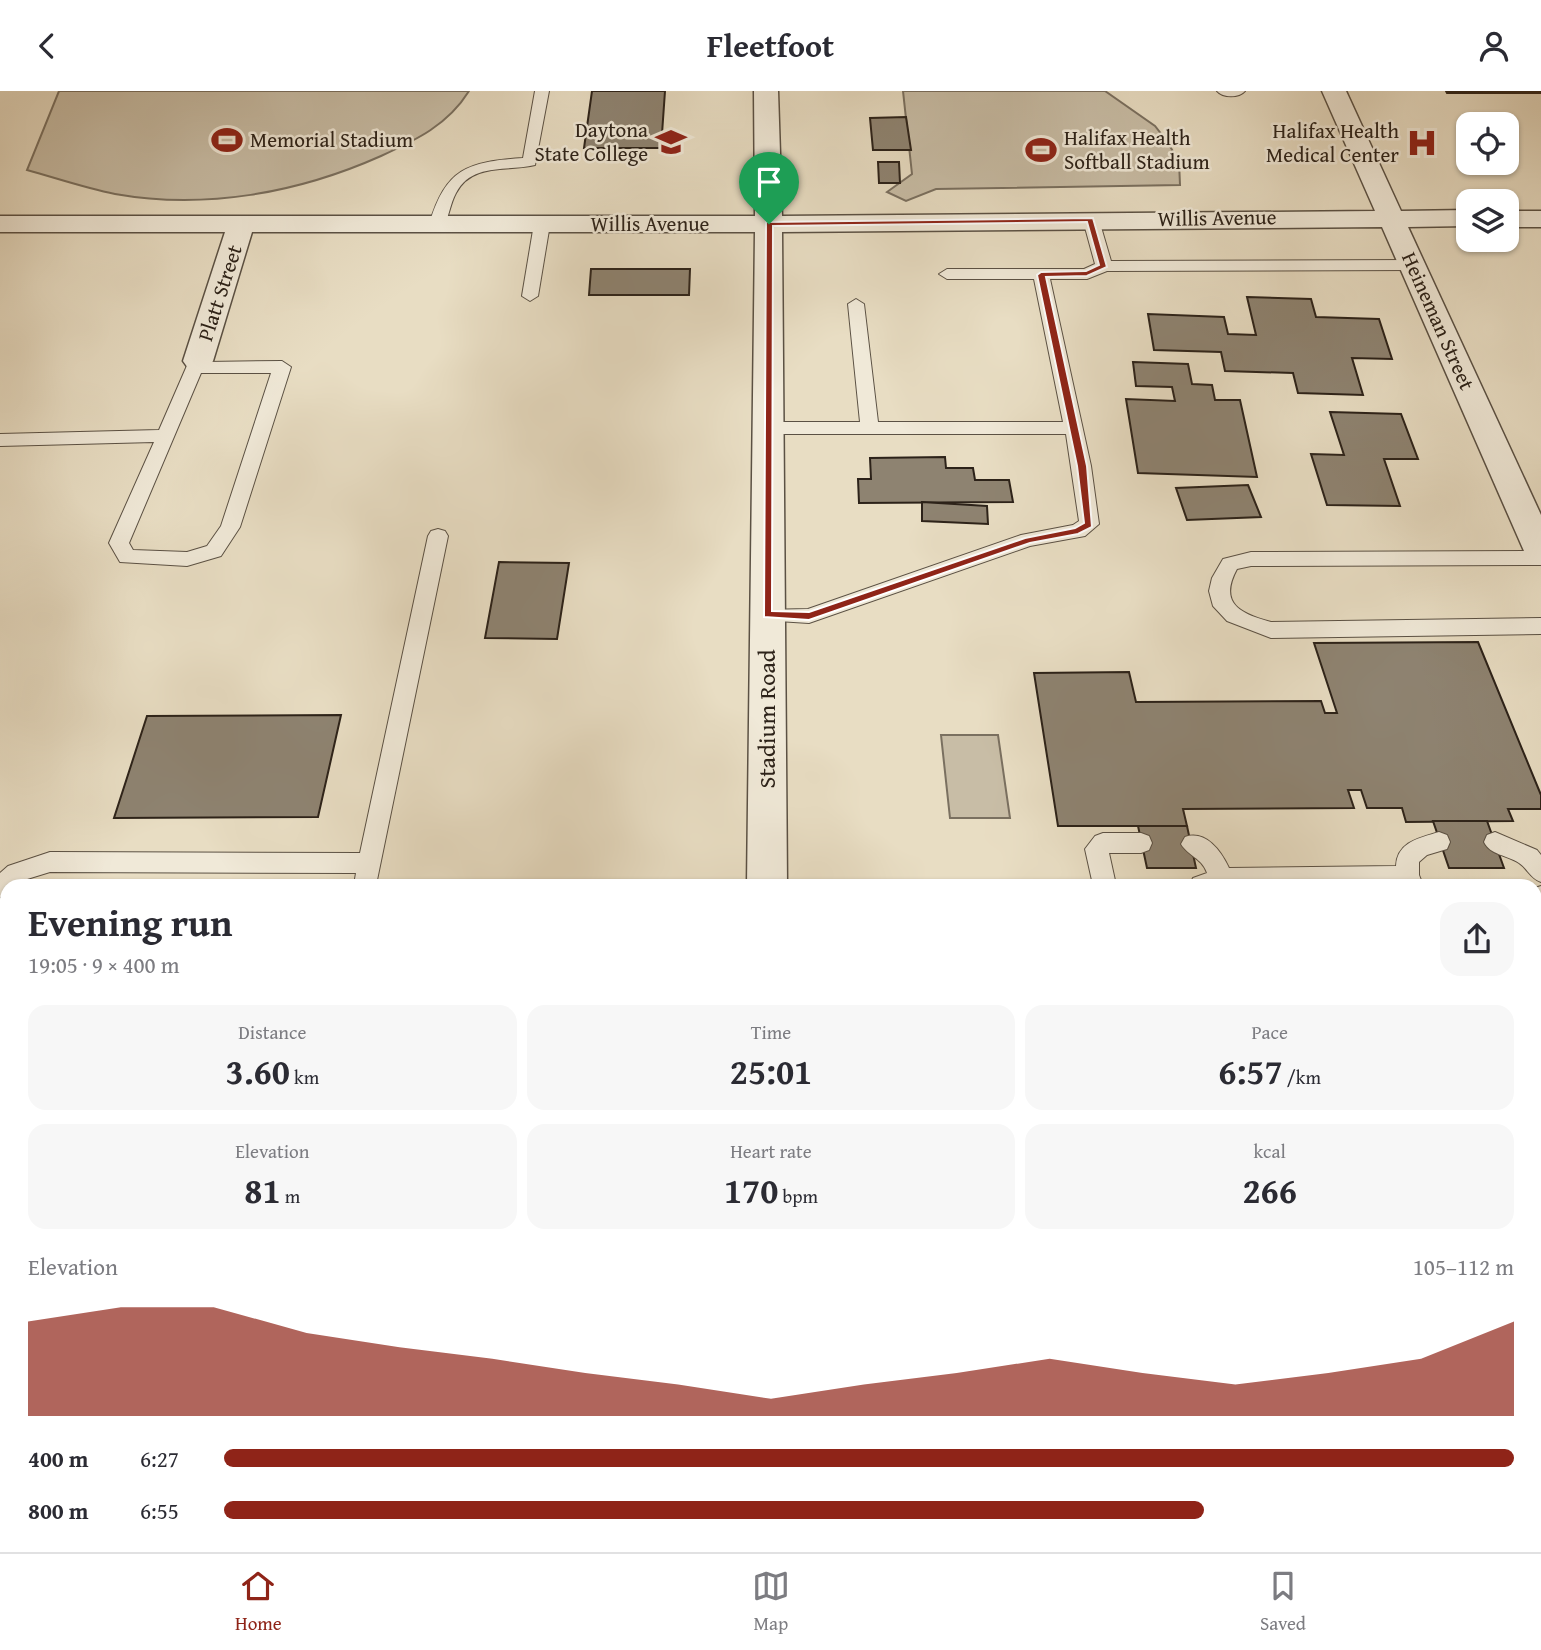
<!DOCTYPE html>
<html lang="en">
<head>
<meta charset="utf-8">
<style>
  body { margin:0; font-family:"Gentium Book Plus",serif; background:#f7f7f7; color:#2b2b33; height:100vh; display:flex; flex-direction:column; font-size:26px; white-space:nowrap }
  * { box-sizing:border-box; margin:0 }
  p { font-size:23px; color:#7c7c81 }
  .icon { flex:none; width:38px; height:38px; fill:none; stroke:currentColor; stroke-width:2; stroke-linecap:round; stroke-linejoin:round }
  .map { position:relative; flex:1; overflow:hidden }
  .details { position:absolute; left:0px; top:788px; width:1542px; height:674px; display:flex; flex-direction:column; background:#fff; border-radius:21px 21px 0 0; box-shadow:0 2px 5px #0004 }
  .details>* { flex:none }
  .buttons { position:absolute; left:1456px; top:21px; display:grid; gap:14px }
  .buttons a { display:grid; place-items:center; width:63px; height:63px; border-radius:14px; background:#fff; box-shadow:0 2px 5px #0004; font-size:35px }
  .pin { position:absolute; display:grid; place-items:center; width:60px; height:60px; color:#fff; margin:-72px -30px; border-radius:50% 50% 50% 0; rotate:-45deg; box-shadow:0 0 7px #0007 }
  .pin .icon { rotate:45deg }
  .round { display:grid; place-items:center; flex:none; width:74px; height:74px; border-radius:21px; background:#f7f7f7 }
  .summary { display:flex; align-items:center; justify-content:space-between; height:119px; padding:0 28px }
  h1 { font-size:38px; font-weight:800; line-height:52px }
  .stats { display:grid; grid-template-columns:repeat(3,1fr); gap:10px; height:119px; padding:7px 28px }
  .stats div { display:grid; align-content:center; border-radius:18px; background:#f7f7f7; text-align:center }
  .stats b { font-size:35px; font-weight:800 }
  .stats small { font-size:19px; font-weight:400 }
  .stats p { font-size:19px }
  .chart { height:196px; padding:14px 28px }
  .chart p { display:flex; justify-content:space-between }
  .chart svg { width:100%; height:126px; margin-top:7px; fill:#8f2418; opacity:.7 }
  ul { padding:0 28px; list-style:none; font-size:23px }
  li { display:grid; grid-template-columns:112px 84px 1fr; align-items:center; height:52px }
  li i { height:18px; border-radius:9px; background:#8f2418 }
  header { display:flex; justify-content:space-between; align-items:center; height:91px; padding:0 28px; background:#fff; font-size:32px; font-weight:800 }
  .menu { display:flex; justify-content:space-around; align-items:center; height:98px; border-top:2px solid #e1e1e2; background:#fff; font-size:19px; color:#7c7c81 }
  .menu a { display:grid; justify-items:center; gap:4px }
  .menu .current { color:#8f2418 }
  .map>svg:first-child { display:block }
  .green { fill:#c8bda6; stroke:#7a7060; stroke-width:2 }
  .building { fill:#8e8371; stroke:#2c2219; stroke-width:2 }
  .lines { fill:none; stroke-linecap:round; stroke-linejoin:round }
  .lane-casing { stroke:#5b5144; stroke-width:2 }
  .street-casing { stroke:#5b5144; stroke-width:3 }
  .secondary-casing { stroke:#2c2219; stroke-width:3 }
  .lane { fill:#f0e9d8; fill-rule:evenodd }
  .street { fill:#f0e9d8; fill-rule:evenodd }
  .secondary { fill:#f0e9d8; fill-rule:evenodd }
  .route { fill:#8f2418; stroke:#fff; stroke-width:2; fill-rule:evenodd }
  .labels { text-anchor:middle; stroke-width:5; stroke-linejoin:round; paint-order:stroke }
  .far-poi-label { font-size:21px; fill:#2c2219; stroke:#f0e9d8; text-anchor:end }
  .far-street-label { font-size:21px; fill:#2c2219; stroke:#f0e9d8 }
  .street-label { font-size:24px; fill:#2c2219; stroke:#f0e9d8 }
</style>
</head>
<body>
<header><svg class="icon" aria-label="back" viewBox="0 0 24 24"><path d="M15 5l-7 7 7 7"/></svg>Fleetfoot<svg class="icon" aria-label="person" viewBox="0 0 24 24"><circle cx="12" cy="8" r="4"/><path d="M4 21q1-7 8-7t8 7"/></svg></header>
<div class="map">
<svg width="1541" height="1461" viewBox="0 0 1541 1461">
  <rect width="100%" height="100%" fill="#e8ddc3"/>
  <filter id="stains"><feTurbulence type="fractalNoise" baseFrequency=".00286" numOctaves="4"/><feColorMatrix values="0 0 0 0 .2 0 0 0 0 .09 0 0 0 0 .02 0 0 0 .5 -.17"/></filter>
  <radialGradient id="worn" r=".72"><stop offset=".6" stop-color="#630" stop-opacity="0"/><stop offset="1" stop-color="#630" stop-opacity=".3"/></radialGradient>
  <g class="green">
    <path d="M59,0H469C448,34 416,49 381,65C298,102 205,119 115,103C85,97 56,87 27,79Z"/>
    <polygon points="903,0 1105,0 1155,35 1166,49 1179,70 1180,94 936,98 906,110 887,101 912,83"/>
    <polygon points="941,644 998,644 1010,727 950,727"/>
  </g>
  <g class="building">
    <polygon points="592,0 665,0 661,57 584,57"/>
    <polygon points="1446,0 1541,0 1541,2 1447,2"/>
    <polygon points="906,26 911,59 873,59 870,27"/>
    <polygon points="878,71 899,71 900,92 879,92"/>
    <polygon points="591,178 690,178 689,204 589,204"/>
    <polygon points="1247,206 1311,208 1316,226 1379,228 1392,268 1352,267 1363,304 1298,302 1293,282 1225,280 1221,261 1154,259 1148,223 1224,226 1228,243 1256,244"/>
    <polygon points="1133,271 1188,273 1192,293 1212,294 1215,309 1240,309 1257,386 1138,382 1126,308 1175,310 1172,296 1136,295"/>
    <polygon points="1330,321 1401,323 1418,368 1384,368 1400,415 1327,414 1311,363 1344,364"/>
    <polygon points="945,366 946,377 973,377 975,389 1009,389 1013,411 859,412 858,388 871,388 870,367"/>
    <polygon points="1248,394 1261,426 1187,429 1176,397"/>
    <polygon points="922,411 987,415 988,433 922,430"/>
    <polygon points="499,471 569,472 557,548 485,547"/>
    <polygon points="1478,551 1541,704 1541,718 1508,718 1513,730 1406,731 1402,717 1367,717 1361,699 1348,699 1354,717 1183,718 1187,735 1058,735 1034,582 1129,581 1136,611 1321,610 1325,622 1337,622 1314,552"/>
    <polygon points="341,624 318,726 114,727 147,625"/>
    <polygon points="1433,730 1487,730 1504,777 1449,777"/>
    <polygon points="1138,735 1187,735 1196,777 1147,777"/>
    <polygon points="0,1086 7,1086 7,1118 0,1141"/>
    <polygon points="1535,1092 1541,1115 1541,1134 1535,1133"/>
    <rect x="442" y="1454" width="103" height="7"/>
    <polygon points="1182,1454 1263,1454 1263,1461 1183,1461"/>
  </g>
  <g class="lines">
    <g class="lane-casing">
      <g id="lane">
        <path d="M535,0H549L535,74C508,81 472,71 456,102C450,113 449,126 443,137H431L429,134C446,77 467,71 523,67Z"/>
        <path d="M1217,0H1245C1239,7 1223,7 1217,0Z"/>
        <polygon points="1091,124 1099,129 1111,170 1414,169 1422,174 1414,179 1107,180 1087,188 1050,188 1091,375 1099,433 1085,445 1030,455 809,532 760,529 757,524 760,519 808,518 1021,444 1073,434 1079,430 1066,343 768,343 759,337 768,331 860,331 848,213 856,208 864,213 878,331 1063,331 1034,188 947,188 939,183 947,178 1084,178 1095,173 1083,129"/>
        <polygon points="542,128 550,133 538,205 530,210 522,205 534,133"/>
        <path d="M198,265L204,266L206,271L282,270L291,276L240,436L221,465L187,475L120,471L109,452L154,351L0,355V343L159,339L189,270ZM201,282H271L221,435L207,455L187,461L133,459L129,452Z"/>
        <polygon points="438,438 445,440 448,445 376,794 354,794 356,782 50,781 24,789 18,794 7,794 7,803 0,806 0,782 8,775 50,761 360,762 428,445 431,440"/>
        <path d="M1541,460V474L1251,475L1237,478C1218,513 1241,523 1271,531L1541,527V543L1271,547L1227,530L1213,515L1209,500L1212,487L1223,468L1251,461Z"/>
        <path d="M1439,741L1447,744L1450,751L1447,758L1427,764L1419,771V784L1423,794H1190L1193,787L1207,782C1202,767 1188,765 1181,753L1185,746C1206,739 1221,760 1229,777L1396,775C1397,751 1419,747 1439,741Z"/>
        <path d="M1495,741L1537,759L1541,764V791C1530,787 1528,778 1519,772C1507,764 1490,764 1484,751L1487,744Z"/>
        <polygon points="1103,742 1141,742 1149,745 1152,752 1149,759 1141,762 1109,762 1116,794 1093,794 1085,758 1095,745"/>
        <polygon points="1541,795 1541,820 1535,822 1535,797"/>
      </g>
    </g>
    <g class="street-casing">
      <g id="street">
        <polygon points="754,0 778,0 782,125 1375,120 1322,0 1346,0 1401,120 1468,119 1468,135 1408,136 1541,424 1541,472 1529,468 1524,460 1382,136 782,141 787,794 747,794 755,141 252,141 213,270 208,277 198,279 188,277 183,270 225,141 0,141 0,125 755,125"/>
        <rect x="1507" y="120" width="34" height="16"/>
        <rect x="0" y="1380" width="7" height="52"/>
        <polygon points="281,1454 333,1454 332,1461 280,1461"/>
        <polygon points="993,1454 1045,1454 1046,1461 994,1461"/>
      </g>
    </g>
    <g class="secondary-casing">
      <g id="secondary">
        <rect x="1535" y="928" width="6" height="38"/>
        <rect x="0" y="941" width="7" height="40"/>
      </g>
    </g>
    <use href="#lane" class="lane"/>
    <use href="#street" class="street"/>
    <use href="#secondary" class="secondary"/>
  </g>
  <path class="route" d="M1093,127L1107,176L1087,185L1046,186L1087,375L1092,436L1078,443L1030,452L809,529L764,526L766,131ZM1087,131L1099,174L1086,180L1041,181L1037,184L1077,375L1084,432L1075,437L1025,447L809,521L772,520L773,135Z"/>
  <defs>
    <g id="stadium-bare" transform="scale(2.415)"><path d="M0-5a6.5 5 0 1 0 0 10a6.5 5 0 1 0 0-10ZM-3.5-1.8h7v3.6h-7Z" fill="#8f2418" stroke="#f0e9d8" stroke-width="2.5" paint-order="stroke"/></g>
    <g id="university-bare" transform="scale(2.415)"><path d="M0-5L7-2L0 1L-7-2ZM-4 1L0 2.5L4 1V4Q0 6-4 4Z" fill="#8f2418" stroke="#f0e9d8" stroke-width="2.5" paint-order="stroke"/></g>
    <g id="hospital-bare" transform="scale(2.415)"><path d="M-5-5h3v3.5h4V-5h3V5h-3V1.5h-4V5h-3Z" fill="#8f2418" stroke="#f0e9d8" stroke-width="2.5" paint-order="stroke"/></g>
  </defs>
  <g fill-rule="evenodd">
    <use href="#stadium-bare" x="227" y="49"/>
    <use href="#university-bare" x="671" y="51"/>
    <use href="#hospital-bare" x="1422" y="52"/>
    <use href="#stadium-bare" x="1041" y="59"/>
  </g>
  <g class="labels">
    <g class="far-poi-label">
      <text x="648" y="46">Daytona<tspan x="648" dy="24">State College</tspan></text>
      <text x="1399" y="47">Halifax Health<tspan x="1399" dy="24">Medical Center</tspan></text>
      <text x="1064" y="54" text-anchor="start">Halifax Health<tspan x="1064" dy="24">Softball Stadium</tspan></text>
      <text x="250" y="56" text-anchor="start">Memorial Stadium</text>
    </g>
    <g class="far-street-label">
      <text transform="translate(1217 127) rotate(-1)" y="7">Willis Avenue</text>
      <text x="650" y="140">Willis Avenue</text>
      <text transform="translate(220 202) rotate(-72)" y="7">Platt Street</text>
      <text transform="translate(1438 230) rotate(66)" y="7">Heineman Street</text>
    </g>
    <g class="street-label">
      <text transform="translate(767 628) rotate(-90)" y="8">Stadium Road</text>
    </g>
  </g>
  <rect width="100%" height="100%" filter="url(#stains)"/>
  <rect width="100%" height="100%" fill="url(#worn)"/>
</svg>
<div class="buttons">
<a><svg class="icon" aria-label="locate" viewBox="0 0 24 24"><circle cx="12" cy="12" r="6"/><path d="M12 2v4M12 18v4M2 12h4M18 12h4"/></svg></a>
<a><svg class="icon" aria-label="layers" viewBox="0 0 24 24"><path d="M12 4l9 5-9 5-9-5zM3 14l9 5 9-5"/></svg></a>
</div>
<div class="pin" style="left:769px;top:133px;background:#1e9e55"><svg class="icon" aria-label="arrive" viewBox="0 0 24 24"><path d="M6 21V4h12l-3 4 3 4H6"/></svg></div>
<section class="details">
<div class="summary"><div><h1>Evening run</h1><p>19:05 · 9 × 400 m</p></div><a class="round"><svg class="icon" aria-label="share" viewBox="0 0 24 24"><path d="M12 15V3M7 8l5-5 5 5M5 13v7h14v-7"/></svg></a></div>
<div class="stats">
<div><p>Distance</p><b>3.60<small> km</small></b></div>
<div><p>Time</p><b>25:01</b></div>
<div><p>Pace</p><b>6:57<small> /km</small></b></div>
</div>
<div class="stats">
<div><p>Elevation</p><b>81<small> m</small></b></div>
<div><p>Heart rate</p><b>170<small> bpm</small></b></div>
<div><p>kcal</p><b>266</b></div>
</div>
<div class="chart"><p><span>Elevation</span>105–112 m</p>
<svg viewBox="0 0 160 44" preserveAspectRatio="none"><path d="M0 44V11L10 6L20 6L30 15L40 20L50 24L60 29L70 33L80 38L90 33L100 29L110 24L120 29L130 33L140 29L150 24L160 11V44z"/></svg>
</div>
<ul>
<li><b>400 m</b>6:27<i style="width:100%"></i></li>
<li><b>800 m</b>6:55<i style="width:76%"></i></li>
</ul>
</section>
</div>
<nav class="menu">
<a class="current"><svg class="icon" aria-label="home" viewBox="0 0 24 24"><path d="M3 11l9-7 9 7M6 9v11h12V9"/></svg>Home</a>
<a><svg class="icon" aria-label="map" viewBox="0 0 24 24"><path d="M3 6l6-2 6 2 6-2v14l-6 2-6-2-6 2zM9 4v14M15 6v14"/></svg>Map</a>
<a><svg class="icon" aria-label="saved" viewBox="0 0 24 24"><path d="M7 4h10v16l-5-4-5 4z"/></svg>Saved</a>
</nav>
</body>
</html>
